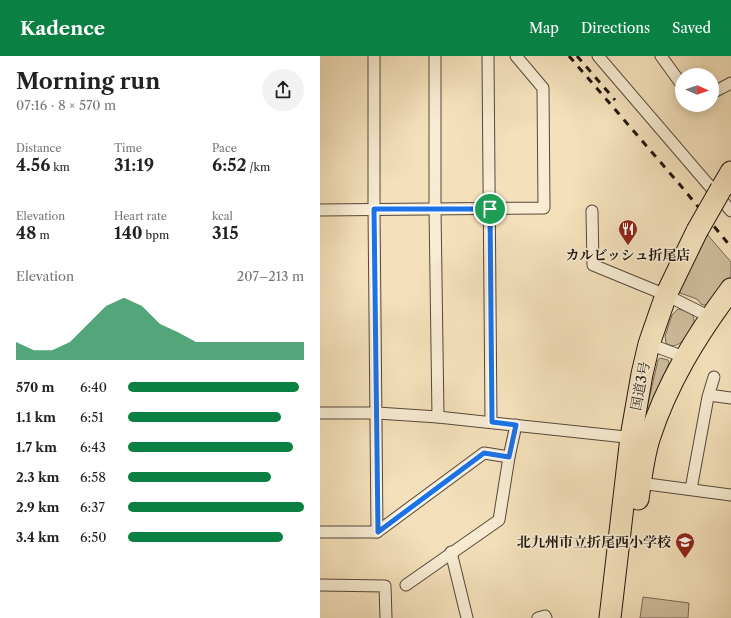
<!DOCTYPE html>
<html lang="en">
<head>
<meta charset="utf-8">
<style>
  body { margin:0; font-family:"Libre Caslon Text","Noto Serif JP",serif; background:#f2f2f2; color:#222; height:100vh; display:flex; flex-direction:column; font-size:15px; white-space:nowrap }
  * { box-sizing:border-box; margin:0 }
  p { font-size:13px; color:#767676 }
  .icon { flex:none; width:22px; height:22px; fill:none; stroke:currentColor; stroke-width:2; stroke-linecap:round; stroke-linejoin:round }
  .map { position:relative; flex:1; overflow:hidden }
  .sheet { display:flex; flex-direction:column; background:#fff; width:320px }
  .sheet>* { flex:none }
  .needle { width:26px; rotate:92deg }
  .fabs { position:absolute; left:355px; top:12px; display:grid; gap:8px }
  .fabs a { display:grid; place-items:center; width:44px; height:44px; border-radius:50%; background:#fff; box-shadow:0 2px 10px #0003; font-size:20px }
  .pin { position:absolute; display:grid; place-items:center; width:34px; height:34px; color:#fff; margin:-17px; border:2px solid #fff; border-radius:50%; box-shadow:0 1px 4px #0007 }
  .round { display:grid; place-items:center; flex:none; width:42px; height:42px; border-radius:21px; background:#f2f2f2 }
  .overview { display:flex; align-items:center; justify-content:space-between; height:68px; padding:0 16px }
  h1 { font-size:22px; font-weight:700; line-height:30px }
  .figures { display:grid; grid-template-columns:repeat(3,1fr); gap:6px; height:68px; padding:4px 16px }
  .figures div { display:grid; align-content:center }
  .figures b { font-size:17px; font-weight:700 }
  .figures small { font-size:11px; font-weight:400 }
  .figures p { font-size:11px }
  .chart { height:112px; padding:8px 16px }
  .chart p { display:flex; justify-content:space-between }
  .chart svg { width:100%; height:72px; margin-top:4px; fill:#0b8043; opacity:.7 }
  ul { padding:0 16px; list-style:none; font-size:13px }
  li { display:grid; grid-template-columns:64px 48px 1fr; align-items:center; height:30px }
  li i { height:10px; border-radius:5px; background:#0b8043 }
  header { display:flex; align-items:center; gap:24px; box-sizing:border-box; height:56px; padding:0 20px; background:#0b8043; color:#fff }
  header strong { font-size:19px }
  nav { display:flex; gap:22px; margin-inline-start:auto; font-size:14px }
  main { display:flex; flex:1; min-height:0 }
  .map>svg:first-child { display:block }
  .green { fill:#d0be9e; stroke:#786a56 }
  .lines { fill:none; stroke-linecap:round; stroke-linejoin:round }
  .street-casing { stroke:#55483a; stroke-width:13 }
  .highway-casing { stroke:#20150f; stroke-width:23 }
  .street { stroke:#f8ecd3; stroke-width:11 }
  .highway { stroke:#f4e1bb; stroke-width:21 }
  .rail { stroke:#20150f; stroke-width:3; stroke-dasharray:7 7; stroke-linecap:butt }
  .highway-bridge-casing { stroke:#20150f; stroke-width:23; stroke-linecap:butt }
  .highway-bridge { stroke:#f4e1bb; stroke-width:21 }
  .route-casing { stroke:#fff; stroke-width:8 }
  .route { stroke:#1a73e8; stroke-width:5 }
  .labels { text-anchor:middle; stroke-width:3.5; stroke-linejoin:round; paint-order:stroke }
  .poi-label { font-size:14px; font-weight:bold; fill:#20150f; stroke:#f8ecd3 }
  .street-label { font-size:14px; fill:#20150f; stroke:#f8ecd3 }
</style>
</head>
<body>
<header>
<strong>Kadence</strong>
<nav><a>Map</a><a>Directions</a><a>Saved</a></nav>
</header>
<main>
<section class="sheet">
<div class="overview"><div><h1>Morning run</h1><p>07:16 · 8 × 570 m</p></div><a class="round"><svg class="icon" aria-label="share" viewBox="0 0 24 24"><path d="M12 15V3M7 8l5-5 5 5M5 13v7h14v-7"/></svg></a></div>
<div class="figures">
<div><p>Distance</p><b>4.56<small> km</small></b></div>
<div><p>Time</p><b>31:19</b></div>
<div><p>Pace</p><b>6:52<small> /km</small></b></div>
</div>
<div class="figures">
<div><p>Elevation</p><b>48<small> m</small></b></div>
<div><p>Heart rate</p><b>140<small> bpm</small></b></div>
<div><p>kcal</p><b>315</b></div>
</div>
<div class="chart"><p><span>Elevation</span>207–213 m</p>
<svg viewBox="0 0 160 44" preserveAspectRatio="none"><path d="M0 44V33L10 38L20 38L30 33L40 22L50 11L60 6L70 11L80 22L90 27L100 33L110 33L120 33L130 33L140 33L150 33L160 33V44z"/></svg>
</div>
<ul>
<li><b>570 m</b>6:40<i style="width:97%"></i></li>
<li><b>1.1 km</b>6:51<i style="width:87%"></i></li>
<li><b>1.7 km</b>6:43<i style="width:94%"></i></li>
<li><b>2.3 km</b>6:58<i style="width:81%"></i></li>
<li><b>2.9 km</b>6:37<i style="width:100%"></i></li>
<li><b>3.4 km</b>6:50<i style="width:88%"></i></li>
</ul>
</section>
<div class="map">
<svg width="411" height="562" viewBox="0 0 411 562">
  <rect width="100%" height="100%" fill="#f4e1bb"/>
  <filter id="stains"><feTurbulence type="fractalNoise" baseFrequency=".005" numOctaves="4"/><feColorMatrix values="0 0 0 0 .2 0 0 0 0 .09 0 0 0 0 .02 0 0 0 .5 -.17"/></filter>
  <radialGradient id="worn" r=".72"><stop offset=".6" stop-color="#630" stop-opacity="0"/><stop offset="1" stop-color="#630" stop-opacity=".3"/></radialGradient>
  <g class="green">
    <polygon points="386,177 411,206 411,220 389,248 384,249 381,248 377,243 360,237 360,232"/>
    <path d="M358,253C366,254 375,257 374,266C368,276 360,297 346,287L345,280L352,259Z"/>
    <polygon points="340,302 348,304 349,307 323,369 338,304"/>
    <polygon points="323,541 369,547 368,562 320,562"/>
  </g>
  <g class="lines">
    <g class="street-casing">
      <g id="street">
        <polyline points="54,0 54,153 57,476"/>
        <polyline points="115,0 115,153 118,361"/>
        <polyline points="168,0 171,366"/>
        <polyline points="278,0 411,155"/>
        <polyline points="341,0 362,29"/>
        <polyline points="392,37 411,27"/>
        <polyline points="0,154 224,152 223,32 196,0"/>
        <polyline points="272,155 273,209 346,239 390,261"/>
        <polyline points="329,288 364,301"/>
        <polyline points="389,339 411,342"/>
        <polyline points="0,357 57,357 118,361 315,382"/>
        <polyline points="320,427 411,439"/>
        <polyline points="371,433 388,341 394,321"/>
        <polyline points="0,476 57,476 164,397 189,401"/>
        <polyline points="131,496 147,562"/>
        <polyline points="0,529 65,530 66,562"/>
        <polyline points="86,529 179,464 189,401 196,369"/>
        <polyline points="218,562 225,560 226,562"/>
      </g>
    </g>
    <g class="highway-casing">
      <g id="highway">
        <polyline points="401,133 411,116"/>
        <path d="M318,443C321,423 323,403 329,383C347,327 376,280 411,233"/>
        <polyline points="290,562 311,381 322,318 329,288 346,239 377,175"/>
      </g>
    </g>
    <use href="#street" class="street"/>
    <use href="#highway" class="highway"/>
    <g class="rail">
      <polyline points="249,0 361,130 411,191"/>
      <polyline points="257,0 295,44"/>
    </g>
    <g class="highway-bridge-casing">
      <polyline id="highway-bridge" points="377,175 401,133"/>
    </g>
    <use href="#highway-bridge" class="highway-bridge"/>
  </g>
  <g class="lines">
    <g class="route-casing">
      <polygon id="route" points="54,153 170,153 172,366 196,369 189,401 164,397 58,476"/>
    </g>
    <use href="#route" class="route"/>
  </g>
  <defs>
    <g id="restaurant-pin" transform="scale(1)"><path d="M0 17L-7.5 6A9.5 9.5 0 1 1 7.5 6Z" fill="#8f2418" stroke="#f8ecd3"/><path d="M-5-6h1v4h1v-4h1v4h1v-4h1v5L-1.5 .5V6h-2V.5L-5-1ZM5-6V6H3V1.5H1.5Q1.5-4 5-6Z" fill="#fff"/></g>
    <g id="school-pin" transform="scale(1)"><path d="M0 17L-7.5 6A9.5 9.5 0 1 1 7.5 6Z" fill="#8f2418" stroke="#f8ecd3"/><path d="M0-5L7-2L0 1L-7-2ZM-4 1L0 2.5L4 1V4Q0 6-4 4Z" fill="#fff"/></g>
  </defs>
  <g fill-rule="evenodd">
    <use href="#restaurant-pin" x="308" y="173"/>
    <use href="#school-pin" x="365" y="486"/>
  </g>
  <g class="labels">
    <g class="poi-label">
      <text x="308" y="204">カルビッシュ折尾店</text>
      <text x="351" y="491" text-anchor="end">北九州市立折尾西小学校</text>
    </g>
    <g class="street-label">
      <text transform="translate(320 330) rotate(-79)" y="5">国道3号</text>
    </g>
  </g>
  <rect width="100%" height="100%" filter="url(#stains)"/>
  <rect width="100%" height="100%" fill="url(#worn)"/>
</svg>
<div class="fabs">
<a><svg class="needle" viewBox="-14 -14 28 28"><path d="M0-13l5 13h-10z" fill="#e53935"/><path d="M0 13l5-13h-10z" fill="#767676"/></svg></a>
</div>
<div class="pin" style="left:170px;top:153px;background:#1e9e55"><svg class="icon" aria-label="arrive" viewBox="0 0 24 24"><path d="M6 21V4h12l-3 4 3 4H6"/></svg></div>
</div>
</main>
</body>
</html>
